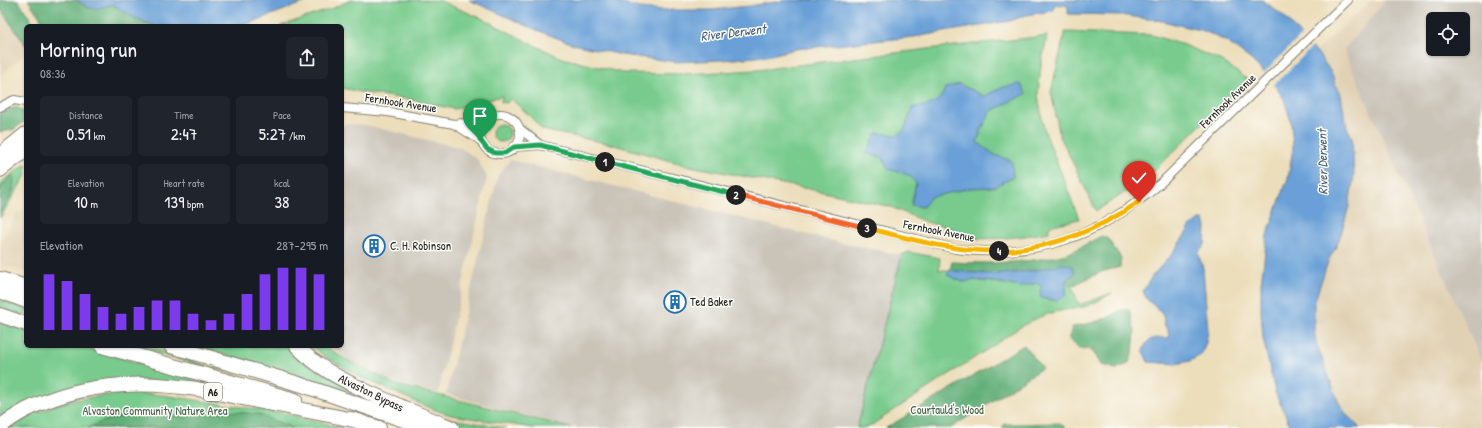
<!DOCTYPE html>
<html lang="en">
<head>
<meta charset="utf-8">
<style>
  body { margin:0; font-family:"Patrick Hand",sans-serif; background:#20242c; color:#f1f3f6; height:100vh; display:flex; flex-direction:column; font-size:15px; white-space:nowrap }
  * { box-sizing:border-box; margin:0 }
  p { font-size:13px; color:#9ea1a6 }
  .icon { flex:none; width:22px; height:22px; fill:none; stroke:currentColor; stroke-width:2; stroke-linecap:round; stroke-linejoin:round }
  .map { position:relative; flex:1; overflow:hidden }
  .sheet { position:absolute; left:24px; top:24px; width:320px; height:324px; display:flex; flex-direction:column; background:#171b24; border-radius:6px; box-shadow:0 1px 3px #0004 }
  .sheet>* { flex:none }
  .tools { position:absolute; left:1426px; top:12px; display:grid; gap:8px }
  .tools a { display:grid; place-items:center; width:44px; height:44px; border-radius:6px; background:#171b24; box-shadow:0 1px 3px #0004; font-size:20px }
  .pin { position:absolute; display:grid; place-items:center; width:34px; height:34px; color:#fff; margin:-41px -17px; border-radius:50% 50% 50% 0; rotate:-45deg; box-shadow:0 0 4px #0007 }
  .pin .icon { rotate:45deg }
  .km { position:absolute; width:20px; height:20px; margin:-10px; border-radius:50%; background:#222; color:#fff; font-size:11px; line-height:20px; text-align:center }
  .round { display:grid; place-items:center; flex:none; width:42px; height:42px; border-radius:6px; background:#20242c }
  .head { display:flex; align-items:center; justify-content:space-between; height:68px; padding:0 16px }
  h1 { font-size:22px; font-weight:600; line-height:30px }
  .metrics { display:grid; grid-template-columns:repeat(3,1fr); gap:6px; height:68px; padding:4px 16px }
  .metrics div { display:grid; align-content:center; border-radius:6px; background:#20242c; text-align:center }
  .metrics b { font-size:17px; font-weight:600 }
  .metrics small { font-size:11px; font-weight:400 }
  .metrics p { font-size:11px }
  .chart { height:112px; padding:8px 16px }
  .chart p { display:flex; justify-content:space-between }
  .chart svg { width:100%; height:72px; margin-top:4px; stroke:#7c3aed; stroke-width:6 }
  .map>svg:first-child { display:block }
  .built { fill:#e1d1b4; fill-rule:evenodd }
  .industrial { fill:#c9c3b8; fill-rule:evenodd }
  .green { fill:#78cb8d; stroke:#4a7454 }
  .forest { fill:#62af78; stroke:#3f664a }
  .water { fill:#6aa0d7; stroke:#435e7a }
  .pier { fill:#ecdebb }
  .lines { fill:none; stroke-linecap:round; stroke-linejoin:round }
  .street-casing { stroke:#847d6c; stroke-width:10 }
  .highway-casing { stroke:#847d6c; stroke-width:16 }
  .street { stroke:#fff; stroke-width:8 }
  .highway { stroke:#fff; stroke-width:14 }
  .split-1-casing { stroke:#fff; stroke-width:8 }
  .split-2-casing { stroke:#fff; stroke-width:8 }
  .split-3-casing { stroke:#fff; stroke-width:8 }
  .split-4-casing { stroke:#fff; stroke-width:8 }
  .split-5-casing { stroke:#fff; stroke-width:8 }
  .split-1 { stroke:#22a559; stroke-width:5 }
  .split-2 { stroke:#22a559; stroke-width:5 }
  .split-3 { stroke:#f0652b; stroke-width:5 }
  .split-4 { stroke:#f5b400; stroke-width:5 }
  .split-5 { stroke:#f5b400; stroke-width:5 }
  .labels { text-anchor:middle; stroke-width:3; stroke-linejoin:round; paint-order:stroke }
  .shield { fill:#fdfcf7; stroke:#605f5e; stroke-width:1 }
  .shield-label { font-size:11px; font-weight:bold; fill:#1c1c1c }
  .street-label { font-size:12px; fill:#1c1c1c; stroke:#fdfcf7 }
  .poi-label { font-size:12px; fill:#1c1c1c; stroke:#fdfcf7; text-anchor:start }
  .park-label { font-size:12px; fill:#416249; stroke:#fdfcf7 }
  .water-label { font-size:13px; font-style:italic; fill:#435e7a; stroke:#fdfcf7 }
</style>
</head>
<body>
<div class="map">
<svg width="1482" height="428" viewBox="0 0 1482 428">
  <rect width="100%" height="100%" fill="#fdfcf7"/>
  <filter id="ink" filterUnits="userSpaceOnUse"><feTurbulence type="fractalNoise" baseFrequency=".025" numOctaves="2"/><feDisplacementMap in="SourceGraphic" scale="8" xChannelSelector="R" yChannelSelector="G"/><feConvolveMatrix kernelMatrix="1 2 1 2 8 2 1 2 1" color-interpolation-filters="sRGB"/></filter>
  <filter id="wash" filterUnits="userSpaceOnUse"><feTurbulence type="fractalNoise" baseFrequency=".012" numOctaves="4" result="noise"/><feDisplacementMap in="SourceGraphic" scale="16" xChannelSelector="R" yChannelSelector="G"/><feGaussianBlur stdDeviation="0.9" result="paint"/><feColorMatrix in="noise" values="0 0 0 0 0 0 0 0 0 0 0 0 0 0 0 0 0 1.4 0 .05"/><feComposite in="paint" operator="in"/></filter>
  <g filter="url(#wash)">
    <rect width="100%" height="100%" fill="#ecdebb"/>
    <g class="built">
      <path d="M1372,0H1482V428H1361L1346,414L1338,401L1316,343L1314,329V304L1329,259L1335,249L1341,234L1349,206L1352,153V138L1347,127L1340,91L1334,82L1333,76L1316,51ZM1433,19H1463V49H1433Z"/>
      <polygon points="0,8 26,46 26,53 0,76"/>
      <polygon points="26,211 26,272 0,264 0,246 17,212"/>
    </g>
    <g class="industrial">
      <path d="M1386,0H1482V362L1344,50ZM1433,19H1463V49H1433Z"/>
      <polygon points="345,124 365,125 461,148 477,159 487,177 438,393 386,380 347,359 331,346 342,346 342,126"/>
      <polygon points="510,160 841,243 902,255 857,428 572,428 446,394 498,175"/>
    </g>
    <g class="green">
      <path d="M351,0H438L483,19L534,45L562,58L623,73L684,74L757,70L936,48L1047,36L1041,65L1038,95L1044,129L1079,219L1049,226V232C1017,238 993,240 961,238L955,229L926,222L891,207L824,192L685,165L611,144L542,130L530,116L511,99L507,103L501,102L502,96L454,109L407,99L360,92L342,88V26H280L331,9Z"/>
      <polygon points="1065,32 1151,35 1181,44 1222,61 1247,79 1146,179 1096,211 1060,136 1051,92"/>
      <circle cx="501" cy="133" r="9"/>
      <polygon points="26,164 26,175 0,218 0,213 13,191 12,175 0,189 0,183"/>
      <path d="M908,252L940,258L939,270H950L948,275L963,282L972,280L1002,283L1020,287L1037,283L1042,287L1041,298L1056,301L1066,292L1065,283L1072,286L1079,305L1112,293C1103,298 1094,304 1084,307C1074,309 1064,310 1054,312C1032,318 1015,330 997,343L867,428H857L902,255Z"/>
      <polygon points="0,300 26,309 26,316 0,308"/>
      <polygon points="0,323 26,331 26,346 77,346 252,394 137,380 0,420"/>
      <polygon points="128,346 144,346 241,376"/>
      <polygon points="196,346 290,346 382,403"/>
      <polygon points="311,346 325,346 343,358 394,384 571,428 533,428 451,415 432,409 354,374 323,355"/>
      <path d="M126,393L162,395L288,414L343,428H10C31,414 56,403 82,399C96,396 111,395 126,393Z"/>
      <polygon points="440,417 506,428 465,428"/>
    </g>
    <g class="forest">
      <polygon points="0,0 18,0 35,26 26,26 26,46 0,8"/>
      <polygon points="28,0 76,0 87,8 102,7 112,4 144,22 155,26 46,26"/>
      <polygon points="16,107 23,111 26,120 13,130 0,132 0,113"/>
      <path d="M13,174C16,192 9,199 0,213V189Z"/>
      <path d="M1102,236L1108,239L1121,258L1120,267L1101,272L1072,286L1065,283L1066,279L1075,273L1062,264C1021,275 991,276 950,270L952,262C986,264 1032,263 1066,254C1078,250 1090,241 1102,236Z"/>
      <path d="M1129,309L1135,331L1133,353L1128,364L1116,369L1101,365L1094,353L1089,349H1080L1069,340L1072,327C1084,325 1097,322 1109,317C1119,312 1116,310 1129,309Z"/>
      <polygon points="1024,345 1042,368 954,426 951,428 886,428"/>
      <path d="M227,411L257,414L293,428H88C106,418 136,413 157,414C164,415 171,416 178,417C195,417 211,415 227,411Z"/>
      <polygon points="1060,423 1066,428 1003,428 1004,424"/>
    </g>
    <g class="water">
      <path d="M76,0H311L242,26H155L135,18L112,4C94,10 92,11 76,0Z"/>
      <polygon points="469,0 606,0 640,8 666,10 711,10 749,6 788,0 1262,0 1285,17 1310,47 1316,51 1329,69 1333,76 1334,82 1340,91 1347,127 1352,138 1354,175 1349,206 1341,234 1335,249 1329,259 1318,291 1314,304 1314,329 1316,343 1338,401 1346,414 1360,428 1291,428 1275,392 1263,338 1261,312 1261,284 1267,235 1288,178 1293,148 1291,122 1284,99 1268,76 1250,59 1227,42 1211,34 1200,30 1162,21 1120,15 1069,14 1068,14 1068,6 1055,4 1053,11 1026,15 1010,21 914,37 796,49 767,56 723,60 676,62 622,55 573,44 539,31"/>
      <path d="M959,84L984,96L1004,87L1021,84L1026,94L991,111L982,129L977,142L995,155L1012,161L1013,177L994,187L970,188L931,197L923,207L911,205L916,183L909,175L888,169L883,158L866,153L877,133L897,135L904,131L912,108C928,105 940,105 945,88Z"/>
      <path d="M1200,220H1204L1206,227L1205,245L1198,253L1203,268L1208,330L1206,343L1201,355L1190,361L1176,364L1148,362L1143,351C1147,336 1155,338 1169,338C1169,332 1168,331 1165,326C1164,323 1164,319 1163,316C1158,305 1147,305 1143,291L1153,275L1172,254L1191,226Z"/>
      <path d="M1062,264C1069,264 1073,265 1075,273C1059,283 1069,283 1065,296L1056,301L1041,298L1040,289L1042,287L1037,283L1020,287L1002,283L972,280L963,282L947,275L950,270C991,276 1021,275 1062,264Z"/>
    </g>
    <polygon class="pier" points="1303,34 1312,47 1273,86 1263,74"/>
  </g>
  <g filter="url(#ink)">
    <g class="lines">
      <g class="street-casing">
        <g id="street">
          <polyline points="0,107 14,100 26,102"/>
          <polyline points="342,108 388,112 454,124 486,121"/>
          <circle cx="500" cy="134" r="20"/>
          <polyline points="454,124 480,140"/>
          <polyline points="519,128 540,145"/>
          <path d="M513,147L540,145L956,249C1039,259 1099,236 1161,183L1348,0"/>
        </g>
      </g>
      <g class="highway-casing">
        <g id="highway">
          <polyline points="0,155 26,134"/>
          <polyline points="0,170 26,150"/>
          <polyline points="0,279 26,287"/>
          <polyline points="0,291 26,301"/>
          <polyline points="0,315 26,324"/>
          <polyline points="102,346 295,400"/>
          <polyline points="171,346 299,384 427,428"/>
          <path d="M297,346C317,368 345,381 372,394C399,406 425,417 452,428"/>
          <polyline points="350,419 379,428"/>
          <path d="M0,427C8,420 17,415 26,410C79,383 139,380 197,389L359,421"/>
        </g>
      </g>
      <use href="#street" class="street"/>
      <use href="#highway" class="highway"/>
    </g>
  </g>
  <g class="lines" filter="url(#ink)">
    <g class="split-1-casing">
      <polyline id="split-1" points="480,140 487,149 495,153 505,153 514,147 540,145 605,162"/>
    </g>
    <g class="split-2-casing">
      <polyline id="split-2" points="605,162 736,195"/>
    </g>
    <g class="split-3-casing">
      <polyline id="split-3" points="736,195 867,228"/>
    </g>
    <g class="split-4-casing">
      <path id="split-4" d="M867,228C910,239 954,252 999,251"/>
    </g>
    <g class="split-5-casing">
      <path id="split-5" d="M999,251C1053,248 1094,232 1139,202"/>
    </g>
    <use href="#split-1" class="split-1"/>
    <use href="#split-2" class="split-2"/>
    <use href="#split-3" class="split-3"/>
    <use href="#split-4" class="split-4"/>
    <use href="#split-5" class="split-5"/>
  </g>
  <defs>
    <g id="building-ring" transform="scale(1.15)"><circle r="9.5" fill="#fdfcf7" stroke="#1f6fb2" stroke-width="1.5"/><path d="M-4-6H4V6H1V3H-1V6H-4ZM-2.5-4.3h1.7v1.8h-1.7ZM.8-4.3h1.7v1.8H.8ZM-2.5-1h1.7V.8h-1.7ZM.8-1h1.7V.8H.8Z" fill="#1f6fb2"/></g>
  </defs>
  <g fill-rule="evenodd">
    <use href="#building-ring" x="374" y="246"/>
    <use href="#building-ring" x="675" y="302"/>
  </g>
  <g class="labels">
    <rect class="shield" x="204" y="383" width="18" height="18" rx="3"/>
    <g class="shield-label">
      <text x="213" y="396">A6</text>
    </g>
    <g class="street-label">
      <text transform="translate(1228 101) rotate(-44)" y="4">Fernhook Avenue</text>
      <text transform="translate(401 103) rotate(9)" y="4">Fernhook Avenue</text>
      <text transform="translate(939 231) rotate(11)" y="4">Fernhook Avenue</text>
      <text transform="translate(371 393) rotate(26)" y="4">Alvaston Bypass</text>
    </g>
    <g class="poi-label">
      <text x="390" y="250">C. H. Robinson</text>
      <text x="690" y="306">Ted Baker</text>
    </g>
    <g class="park-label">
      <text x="947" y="414">Courtauld's Wood</text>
      <text x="155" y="415">Alvaston Community Nature Area</text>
    </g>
    <g class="water-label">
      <text transform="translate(733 32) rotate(-7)" y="5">River Derwent</text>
      <text transform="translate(1322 162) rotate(-91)" y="5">River Derwent</text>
    </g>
  </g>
</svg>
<div class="tools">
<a><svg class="icon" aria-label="locate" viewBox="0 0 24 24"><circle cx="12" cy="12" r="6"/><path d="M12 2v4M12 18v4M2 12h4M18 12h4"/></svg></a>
</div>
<div class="pin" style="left:480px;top:140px;background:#1e9e55"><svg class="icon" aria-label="arrive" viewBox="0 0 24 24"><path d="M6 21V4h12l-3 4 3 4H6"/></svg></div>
<div class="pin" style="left:1139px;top:202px;background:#d93025"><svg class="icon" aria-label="check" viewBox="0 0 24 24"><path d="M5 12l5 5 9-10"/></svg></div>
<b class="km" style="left:605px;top:162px">1</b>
<b class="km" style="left:736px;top:195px">2</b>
<b class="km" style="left:867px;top:228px">3</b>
<b class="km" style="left:999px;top:251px">4</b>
<section class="sheet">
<div class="head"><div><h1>Morning run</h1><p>08:36</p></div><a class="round"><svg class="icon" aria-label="share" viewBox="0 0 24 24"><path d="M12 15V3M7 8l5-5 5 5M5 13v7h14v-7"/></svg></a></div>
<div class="metrics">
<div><p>Distance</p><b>0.51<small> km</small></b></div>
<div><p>Time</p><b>2:47</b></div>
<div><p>Pace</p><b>5:27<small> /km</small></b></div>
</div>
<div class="metrics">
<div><p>Elevation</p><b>10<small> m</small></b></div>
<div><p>Heart rate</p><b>139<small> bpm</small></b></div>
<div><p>kcal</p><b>38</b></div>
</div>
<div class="chart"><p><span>Elevation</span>287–295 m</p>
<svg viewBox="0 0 160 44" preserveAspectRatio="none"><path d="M5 44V10M15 44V14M25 44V22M35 44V30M45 44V34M55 44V30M65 44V26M75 44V26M85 44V34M95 44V38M105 44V34M115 44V22M125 44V10M135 44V6M145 44V6M155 44V10"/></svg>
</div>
</section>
</div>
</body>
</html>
